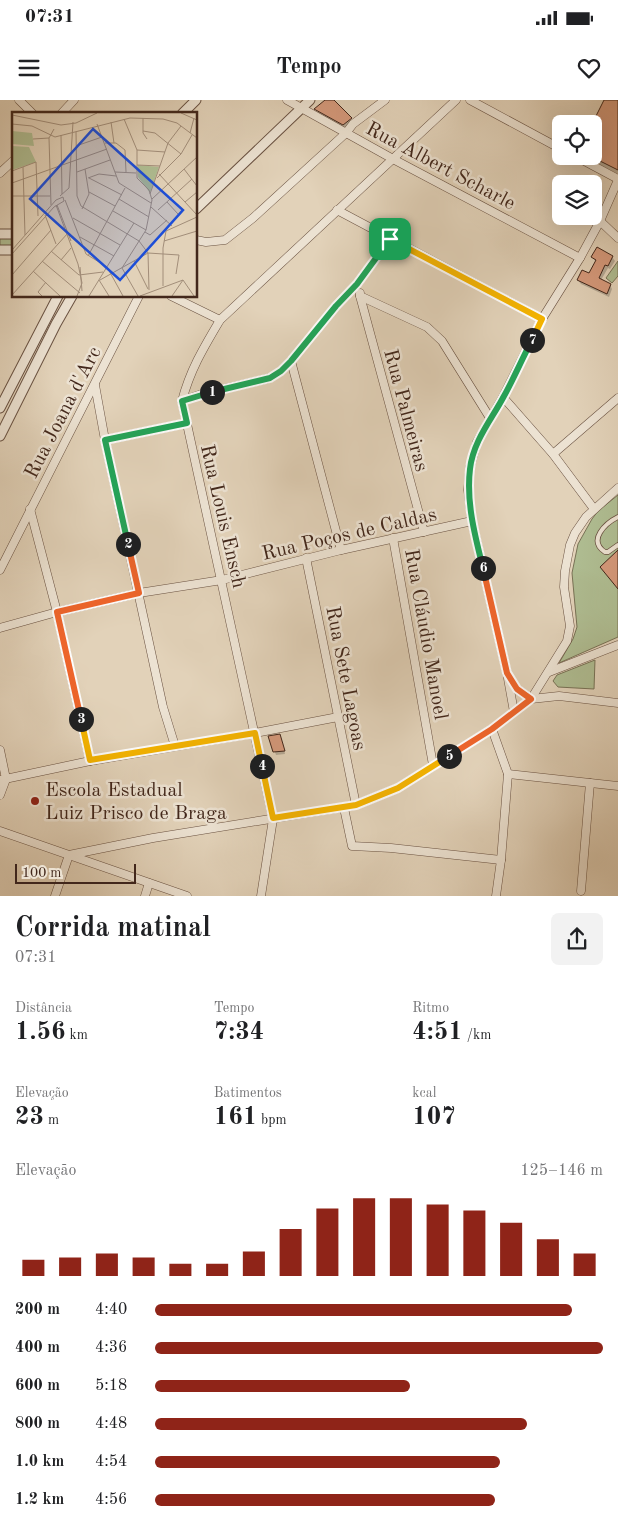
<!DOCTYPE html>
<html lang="pt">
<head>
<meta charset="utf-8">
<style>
  body { margin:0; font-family:"Old Standard TT",serif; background:#f2f2f2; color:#202124; height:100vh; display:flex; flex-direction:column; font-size:19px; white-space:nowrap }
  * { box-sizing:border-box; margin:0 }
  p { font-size:16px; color:#757577 }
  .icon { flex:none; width:28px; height:28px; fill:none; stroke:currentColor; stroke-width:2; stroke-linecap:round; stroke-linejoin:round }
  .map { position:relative; height:796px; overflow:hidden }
  .sheet { display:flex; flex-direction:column; background:#fff; flex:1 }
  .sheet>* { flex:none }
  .tools { position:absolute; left:552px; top:15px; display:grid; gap:10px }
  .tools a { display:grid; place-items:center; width:50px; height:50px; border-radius:8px; background:#fff; box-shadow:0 5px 20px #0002; font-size:25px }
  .scale { position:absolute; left:15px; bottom:12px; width:121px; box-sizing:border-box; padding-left:5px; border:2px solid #42271b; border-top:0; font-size:14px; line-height:18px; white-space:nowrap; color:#42271b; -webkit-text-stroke:4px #ece2d2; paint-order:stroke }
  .pin { position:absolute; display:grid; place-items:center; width:42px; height:42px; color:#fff; margin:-21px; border-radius:10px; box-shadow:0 2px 8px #0006 }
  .km { position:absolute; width:25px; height:25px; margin:-12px; border-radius:50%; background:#222; color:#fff; font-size:14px; line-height:25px; text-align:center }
  .round { display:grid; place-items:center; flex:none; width:52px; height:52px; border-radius:8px; background:#f2f2f2 }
  .summary { display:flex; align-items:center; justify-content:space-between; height:85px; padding:0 15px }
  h1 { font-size:28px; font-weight:700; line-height:38px }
  .metrics { display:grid; grid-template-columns:repeat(3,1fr); gap:8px; height:85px; padding:5px 15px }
  .metrics div { display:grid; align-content:center }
  .metrics b { font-size:25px; font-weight:700 }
  .metrics small { font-size:14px; font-weight:400 }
  .metrics p { font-size:14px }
  .chart { height:140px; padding:10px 15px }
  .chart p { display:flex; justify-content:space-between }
  .chart svg { width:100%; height:90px; margin-top:5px; stroke:#8f2418; stroke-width:6 }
  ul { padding:0 15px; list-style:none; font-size:16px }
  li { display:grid; grid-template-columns:80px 60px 1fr; align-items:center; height:38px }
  li i { height:12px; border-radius:6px; background:#8f2418 }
  .status { display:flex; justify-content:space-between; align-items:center; height:35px; padding:0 25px; background:#fff; direction:ltr }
  .status svg { height:14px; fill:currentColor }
  header { display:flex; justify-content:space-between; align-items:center; height:65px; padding:0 15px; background:#fff; font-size:22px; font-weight:700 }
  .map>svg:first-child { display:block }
  .green { fill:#afbd92; stroke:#787256 }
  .shadow { fill:#0003 }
  .building { fill:#d5997b; stroke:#42271b }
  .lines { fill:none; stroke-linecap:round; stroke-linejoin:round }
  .service-casing { stroke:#6a5242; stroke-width:5.5 }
  .minor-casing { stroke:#6a5242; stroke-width:9 }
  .tertiary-casing { stroke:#6a5242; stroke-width:11 }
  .service { stroke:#ece2d2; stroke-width:4 }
  .minor { stroke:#ece2d2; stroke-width:8 }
  .tertiary { stroke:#ece2d2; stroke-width:9 }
  .split-1-casing { stroke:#fff; stroke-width:10 }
  .split-2-casing { stroke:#fff; stroke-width:10 }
  .split-3-casing { stroke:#fff; stroke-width:10 }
  .split-4-casing { stroke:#fff; stroke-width:10 }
  .split-5-casing { stroke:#fff; stroke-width:10 }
  .split-6-casing { stroke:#fff; stroke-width:10 }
  .split-7-casing { stroke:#fff; stroke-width:10 }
  .split-8-casing { stroke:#fff; stroke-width:10 }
  .split-1 { stroke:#22a559; stroke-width:6 }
  .split-2 { stroke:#22a559; stroke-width:6 }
  .split-3 { stroke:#f0652b; stroke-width:6 }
  .split-4 { stroke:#f5b400; stroke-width:6 }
  .split-5 { stroke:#f5b400; stroke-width:6 }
  .split-6 { stroke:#f0652b; stroke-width:6 }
  .split-7 { stroke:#22a559; stroke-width:6 }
  .split-8 { stroke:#f5b400; stroke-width:6 }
  .poi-dot { fill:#8f2418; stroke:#ece2d2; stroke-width:2 }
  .labels { text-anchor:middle; stroke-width:5; stroke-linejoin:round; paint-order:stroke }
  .street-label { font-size:20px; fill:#42271b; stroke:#ece2d2 }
  .poi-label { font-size:20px; fill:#42271b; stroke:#ece2d2; text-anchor:start }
  .inset-road { fill:none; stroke:#a28e7a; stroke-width:1 }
  .view { fill:#1d4ed8; fill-opacity:0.15; stroke:#1d4ed8; stroke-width:2.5 }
  .inset-edge { fill:none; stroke:#42271b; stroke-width:2.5 }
</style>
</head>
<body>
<div class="status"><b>07:31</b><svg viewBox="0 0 49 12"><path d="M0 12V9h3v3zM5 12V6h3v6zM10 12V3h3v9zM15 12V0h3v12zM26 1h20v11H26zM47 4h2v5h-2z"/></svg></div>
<header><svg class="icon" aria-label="menu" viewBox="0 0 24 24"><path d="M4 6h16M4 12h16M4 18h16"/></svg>Tempo<svg class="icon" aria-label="heart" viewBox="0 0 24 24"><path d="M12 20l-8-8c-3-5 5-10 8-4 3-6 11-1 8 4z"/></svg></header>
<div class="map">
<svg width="618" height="796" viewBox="0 0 618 796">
  <rect width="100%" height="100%" fill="#e2d2b9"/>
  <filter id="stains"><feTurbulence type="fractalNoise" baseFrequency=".004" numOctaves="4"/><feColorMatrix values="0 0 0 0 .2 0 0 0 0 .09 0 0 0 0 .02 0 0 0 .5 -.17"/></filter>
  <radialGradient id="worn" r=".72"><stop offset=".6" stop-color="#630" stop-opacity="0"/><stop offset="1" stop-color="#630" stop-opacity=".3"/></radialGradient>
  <g class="green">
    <rect x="0" y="136" width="14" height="11"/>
    <polygon points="618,161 618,176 612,183 606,178"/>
    <polygon points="618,395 618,537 559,563 573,539 577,527 572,473 578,444 592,419 598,411"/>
    <polygon points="595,560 594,589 558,587 553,581 557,575"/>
  </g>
  <g class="shadow">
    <polygon points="327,0 333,0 353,23 346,29 319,14 316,9"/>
    <polygon points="605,0 618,0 618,74 584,56 594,56 594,24"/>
    <polygon points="592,157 612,157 615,161 610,169 608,168 601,180 610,185 612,189 609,197 581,184 578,180 589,174 596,162"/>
    <polygon points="270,637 281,638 285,654 276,655"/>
  </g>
  <g class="building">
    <polygon points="325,0 334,0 352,18 343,25 314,9"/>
    <polygon points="604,0 618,0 618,70 594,58 594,24 592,24"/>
    <polygon points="597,147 613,156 608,166 605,165 599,178 611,184 607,194 577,180 582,170 589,173 596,160 591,157"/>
    <polygon points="618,450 618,489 600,467"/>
    <polygon points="280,634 285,651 273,652 268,636"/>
  </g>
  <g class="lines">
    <g class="service-casing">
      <path id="service" d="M618,417C606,423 587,440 605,452H608L618,445"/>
    </g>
    <g class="minor-casing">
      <g id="minor">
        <polyline points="19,0 33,14"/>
        <polyline points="287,0 393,59 580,158"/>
        <polyline points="470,0 561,49"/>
        <polyline points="61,14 74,0"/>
        <polyline points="575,56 618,79"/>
        <polyline points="0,73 14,60"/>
        <polyline points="337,110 542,219"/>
        <polyline points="600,121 618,138"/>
        <polyline points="196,140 206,142 225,140 253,118 346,33 353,24 385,0"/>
        <polyline points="360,193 360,196 427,227 442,241 490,318"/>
        <polyline points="171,196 220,220"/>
        <polyline points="360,196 424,432"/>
        <polyline points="291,261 341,450"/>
        <polyline points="95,285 105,340 163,607 175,646"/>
        <polyline points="503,297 553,354 594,409"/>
        <polyline points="182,301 202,294 270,278 281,271 291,261 336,206 357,184 390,139"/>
        <polyline points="105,340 187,323"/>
        <polyline points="553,354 618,298"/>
        <polyline points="30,409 57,512 90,661"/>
        <polyline points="393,438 433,665"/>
        <polyline points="306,458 356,705"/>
        <polyline points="0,470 139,196"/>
        <polyline points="0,528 57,512 139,493 222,480 341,450 472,421"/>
        <polyline points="549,572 618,545"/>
        <polyline points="510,578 517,589 531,599"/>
        <polyline points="531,599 559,596 618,603"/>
        <polyline points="514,612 507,573 472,421 468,390 470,367 477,342 503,297 542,219 580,158 600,121 618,80"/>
        <polyline points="492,629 508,674 501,760 496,796"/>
        <polyline points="0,650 6,679"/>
        <polyline points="508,674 618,686"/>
        <polyline points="0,680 90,661 255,633 338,617"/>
        <polyline points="0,695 6,679"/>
        <polyline points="344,708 352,746 391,748 501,760"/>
        <polyline points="0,731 187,796"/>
        <polyline points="69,755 153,738 356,705 398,688 492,629 531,599 567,541 570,526 564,487 565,471 570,445 575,433 586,417 618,388"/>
        <polyline points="581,791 590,683"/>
        <polyline points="55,796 69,755"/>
        <polyline points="145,796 149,783"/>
        <path d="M261,796L273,719L182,301C190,270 204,247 220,220L456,0"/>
      </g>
    </g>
    <g class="tertiary-casing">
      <g id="tertiary">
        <polyline points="182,14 196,0"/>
        <polyline points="196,109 310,0"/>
        <polyline points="0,134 14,134"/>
        <polyline points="0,150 14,150"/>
        <polyline points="0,308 58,196"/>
        <polyline points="0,336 56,224 72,196"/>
      </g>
    </g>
    <use href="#service" class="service"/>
    <use href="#minor" class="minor"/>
    <use href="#tertiary" class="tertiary"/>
  </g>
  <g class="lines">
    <g class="split-1-casing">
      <polyline id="split-1" points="212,292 270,278 281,271 291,261 336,206 357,184 390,139"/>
    </g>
    <g class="split-2-casing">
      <polyline id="split-2" points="128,444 105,340 187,323 182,301 212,292"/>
    </g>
    <g class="split-3-casing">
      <polyline id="split-3" points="81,619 57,512 139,493 128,444"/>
    </g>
    <g class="split-4-casing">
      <polyline id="split-4" points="81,619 90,660 255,633 262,666"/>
    </g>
    <g class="split-5-casing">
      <polyline id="split-5" points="262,666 273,718 356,705 398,688 449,656"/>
    </g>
    <g class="split-6-casing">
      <polyline id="split-6" points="449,656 492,629 531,599 517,589 507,573 483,468"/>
    </g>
    <g class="split-7-casing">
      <path id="split-7" d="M483,468C475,436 466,402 470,369C473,341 492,319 504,296C514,278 522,259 532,240"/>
    </g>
    <g class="split-8-casing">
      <polyline id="split-8" points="390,139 542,219 532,240"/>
    </g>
    <use href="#split-1" class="split-1"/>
    <use href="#split-2" class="split-2"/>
    <use href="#split-3" class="split-3"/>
    <use href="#split-4" class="split-4"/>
    <use href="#split-5" class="split-5"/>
    <use href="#split-6" class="split-6"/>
    <use href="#split-7" class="split-7"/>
    <use href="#split-8" class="split-8"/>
  </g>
  <circle class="poi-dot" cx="35" cy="701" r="5"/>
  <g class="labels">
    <g class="street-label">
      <text transform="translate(441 65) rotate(28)" y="7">Rua Albert Scharle</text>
      <text transform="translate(407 310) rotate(75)" y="7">Rua Palmeiras</text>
      <text transform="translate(62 312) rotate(-63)" y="7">Rua Joana d'Arc</text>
      <text transform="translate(224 416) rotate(77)" y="7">Rua Louis Ensch</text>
      <text transform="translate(349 433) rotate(-13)" y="7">Rua Poços de Caldas</text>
      <text transform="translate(427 534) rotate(80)" y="7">Rua Cláudio Manoel</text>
      <text transform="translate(347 578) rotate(79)" y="7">Rua Sete Lagoas</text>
    </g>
    <g class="poi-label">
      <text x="45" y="696">Escola Estadual<tspan x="45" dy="23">Luiz Prisco de Braga</tspan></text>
    </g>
  </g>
  <g transform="translate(12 12)">
    <rect width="185" height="185" fill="#e2d2b9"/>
    <path d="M0,19L20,21L22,34L0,32ZM0,34L17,35L24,50L0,58ZM126,53L147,55L138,81L126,65Z" fill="#afbd92"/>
    <path class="inset-road" d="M169,1L185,8M0,3L49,13L64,11L85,1M131,6V21L135,27M99,10L102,31M0,12L20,14L43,25L118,6L151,7L165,11L185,26M85,12L107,71L139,91M131,19L143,21L169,42M64,20L65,84L69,94L127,129L136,141M178,21L182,6M49,23L50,82M21,27L37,26M93,31H104L113,38L114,60M64,34L90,25M125,38L153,40M125,53L148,54M11,55L13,123M172,57L185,74M0,59L24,50L26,104M65,60L98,48M103,60L124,61M147,62L185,103M76,66L87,62L104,64M77,66L110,83M145,66L169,42L180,23M0,71L95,37M77,80L103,94M138,82L156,31L169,14M0,84H38M48,84L57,76L61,10M107,87L137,105M140,87L185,45M53,88L74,142L95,155M155,90L166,102M173,90L185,80M39,93L37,26L42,17M44,93L66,152L70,171L65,184M45,93L59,129M139,95L160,114M70,97L77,82L73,57M146,98L180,67M101,99L134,118M33,103L44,132M61,106L108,133M133,120L138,123L155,108M68,125L102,144M152,129L185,119M0,138L44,88L51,85L52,89L42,95L0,142M39,139L67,163L91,160M136,141L137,178M76,144L113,76M49,148L59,136M30,149L68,181M122,149L136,177M68,155L70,179M95,155L111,184M110,156L134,118L140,88L137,78L125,66V38L112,7M110,156L126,184M21,159L48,184M0,163L39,118M87,168L97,184M88,168L136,141L167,143L164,162M171,168L182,184M151,174V136L154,119L185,105M0,183L56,121M30,184L26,180L34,170M77,184L122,111M128,184L171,168M160,184L171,168"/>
    <path class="view" d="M81,17L171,98L108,168L18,87Z"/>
    <rect width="185" height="185" class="inset-edge"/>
  </g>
  <rect width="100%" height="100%" filter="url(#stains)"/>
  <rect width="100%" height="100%" fill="url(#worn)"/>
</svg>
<div class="tools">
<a><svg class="icon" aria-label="locate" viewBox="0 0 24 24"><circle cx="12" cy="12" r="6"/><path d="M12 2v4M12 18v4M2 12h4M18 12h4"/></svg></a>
<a><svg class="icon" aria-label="layers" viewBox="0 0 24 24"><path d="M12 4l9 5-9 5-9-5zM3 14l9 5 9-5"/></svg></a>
</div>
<div class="scale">100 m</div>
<div class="pin" style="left:390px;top:139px;background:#1e9e55"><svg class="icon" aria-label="arrive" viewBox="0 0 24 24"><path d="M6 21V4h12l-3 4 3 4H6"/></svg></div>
<b class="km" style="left:212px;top:292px">1</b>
<b class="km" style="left:128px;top:444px">2</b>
<b class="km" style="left:81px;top:619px">3</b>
<b class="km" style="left:262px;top:666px">4</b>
<b class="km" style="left:449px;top:656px">5</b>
<b class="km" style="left:483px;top:468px">6</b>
<b class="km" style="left:532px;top:240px">7</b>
</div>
<section class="sheet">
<div class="summary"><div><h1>Corrida matinal</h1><p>07:31</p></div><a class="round"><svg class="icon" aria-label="share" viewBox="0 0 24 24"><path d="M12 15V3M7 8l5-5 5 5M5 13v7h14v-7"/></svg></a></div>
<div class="metrics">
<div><p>Distância</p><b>1.56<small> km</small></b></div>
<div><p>Tempo</p><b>7:34</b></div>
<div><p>Ritmo</p><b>4:51<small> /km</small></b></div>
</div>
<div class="metrics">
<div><p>Elevação</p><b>23<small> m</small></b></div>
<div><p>Batimentos</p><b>161<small> bpm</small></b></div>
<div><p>kcal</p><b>107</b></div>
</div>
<div class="chart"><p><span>Elevação</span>125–146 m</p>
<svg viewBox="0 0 160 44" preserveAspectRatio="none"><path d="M5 44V36M15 44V35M25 44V33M35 44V35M45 44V38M55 44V38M65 44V32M75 44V21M85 44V11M95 44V6M105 44V6M115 44V9M125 44V12M135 44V18M145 44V26M155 44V33"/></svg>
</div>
<ul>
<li><b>200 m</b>4:40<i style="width:93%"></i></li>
<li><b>400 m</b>4:36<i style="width:100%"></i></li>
<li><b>600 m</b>5:18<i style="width:57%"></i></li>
<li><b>800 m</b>4:48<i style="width:83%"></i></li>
<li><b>1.0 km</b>4:54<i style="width:77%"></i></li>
<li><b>1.2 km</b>4:56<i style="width:76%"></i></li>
</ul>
</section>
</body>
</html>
